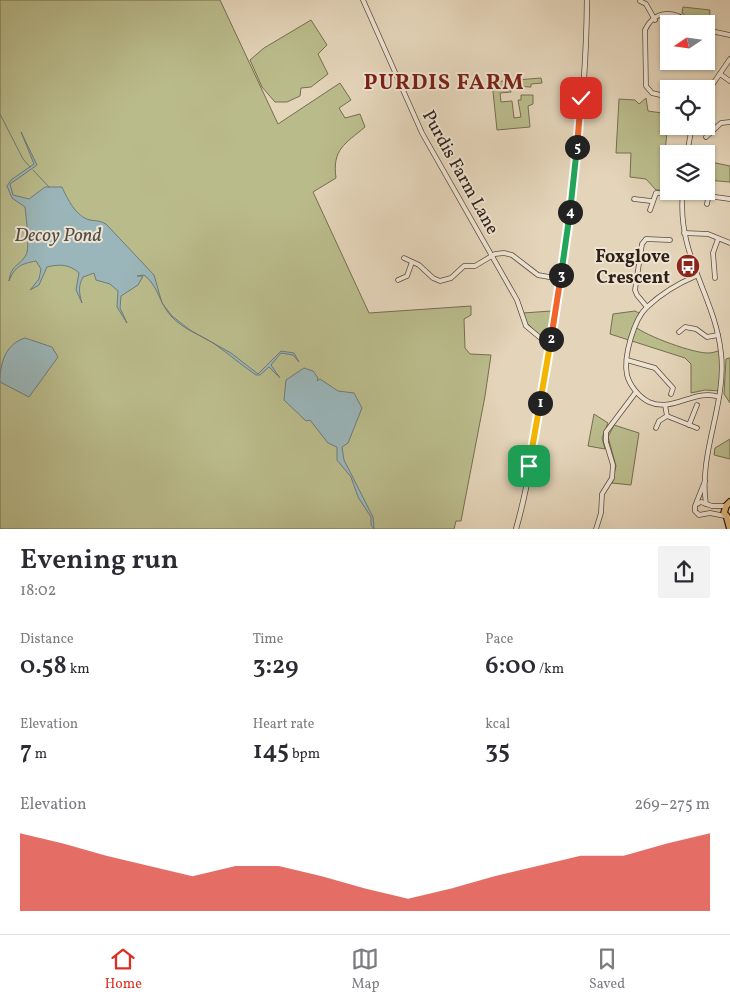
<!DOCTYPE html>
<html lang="en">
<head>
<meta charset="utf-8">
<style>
  body { margin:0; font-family:Vollkorn,serif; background:#f2f2f3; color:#2b2b33; height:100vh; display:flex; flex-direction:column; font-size:19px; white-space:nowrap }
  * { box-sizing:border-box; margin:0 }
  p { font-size:16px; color:#7c7c81 }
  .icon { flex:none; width:28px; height:28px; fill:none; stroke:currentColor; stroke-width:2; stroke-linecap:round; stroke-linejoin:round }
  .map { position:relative; height:529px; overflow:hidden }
  .details { display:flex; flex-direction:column; background:#fff; flex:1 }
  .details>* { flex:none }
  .needle { width:32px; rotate:257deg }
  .buttons { position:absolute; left:660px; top:15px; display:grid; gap:10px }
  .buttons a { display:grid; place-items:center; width:55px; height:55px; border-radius:0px; background:#fff; box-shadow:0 1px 4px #0004; font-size:25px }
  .pin { position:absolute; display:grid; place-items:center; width:42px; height:42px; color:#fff; margin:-21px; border-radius:10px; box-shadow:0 2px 8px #0006 }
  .km { position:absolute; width:25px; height:25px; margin:-12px; border-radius:50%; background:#222; color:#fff; font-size:14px; line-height:25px; text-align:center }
  .round { display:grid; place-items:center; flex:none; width:52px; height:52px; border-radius:0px; background:#f2f2f3 }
  .headline { display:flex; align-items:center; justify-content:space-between; height:85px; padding:0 20px }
  h1 { font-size:28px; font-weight:600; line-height:38px }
  .stats { display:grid; grid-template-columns:repeat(3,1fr); gap:8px; height:85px; padding:5px 20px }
  .stats div { display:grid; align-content:center }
  .stats b { font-size:25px; font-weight:600 }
  .stats small { font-size:14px; font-weight:400 }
  .stats p { font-size:14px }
  .chart { height:140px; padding:10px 20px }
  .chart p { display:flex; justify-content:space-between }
  .chart svg { width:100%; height:90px; margin-top:5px; fill:#d93025; opacity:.7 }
  .menu { display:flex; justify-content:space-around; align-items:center; height:70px; border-top:1px solid #e1e1e2; background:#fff; font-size:14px; color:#7c7c81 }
  .menu a { display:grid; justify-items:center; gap:2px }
  .menu .current { color:#d93025 }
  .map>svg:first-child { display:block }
  .green { fill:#babb8b; stroke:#746e50 }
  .water { fill:#9ab6ba; stroke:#6f7a78 }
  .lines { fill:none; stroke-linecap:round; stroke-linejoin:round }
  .stream { stroke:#6f7a78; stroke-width:1 }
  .minor-casing { stroke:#5c4d3f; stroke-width:5.5 }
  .tertiary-casing { stroke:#5c4d3f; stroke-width:6 }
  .primary-casing { stroke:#2f2016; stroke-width:8 }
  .minor { stroke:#ede3d2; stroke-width:4 }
  .tertiary { stroke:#ede3d2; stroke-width:4.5 }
  .primary { stroke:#e2ba7c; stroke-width:5.5 }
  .split-1-casing { stroke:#fff; stroke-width:10 }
  .split-2-casing { stroke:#fff; stroke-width:10 }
  .split-3-casing { stroke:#fff; stroke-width:10 }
  .split-4-casing { stroke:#fff; stroke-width:10 }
  .split-5-casing { stroke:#fff; stroke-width:10 }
  .split-6-casing { stroke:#fff; stroke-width:10 }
  .split-1 { stroke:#f5b400; stroke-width:6 }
  .split-2 { stroke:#f5b400; stroke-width:6 }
  .split-3 { stroke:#f0652b; stroke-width:6 }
  .split-4 { stroke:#22a559; stroke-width:6 }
  .split-5 { stroke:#22a559; stroke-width:6 }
  .split-6 { stroke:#f0652b; stroke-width:6 }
  .labels { text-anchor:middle; stroke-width:4; stroke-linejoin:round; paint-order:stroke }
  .street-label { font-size:18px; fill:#2f2016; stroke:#ede3d2 }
  .poi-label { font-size:18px; font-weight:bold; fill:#2f2016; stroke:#ede3d2; text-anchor:end }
  .water-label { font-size:19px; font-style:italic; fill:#4f4d47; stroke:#ede3d2 }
  .district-label { font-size:22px; font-weight:bold; letter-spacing:1px; fill:#7a1f14; stroke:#ede3d2 }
</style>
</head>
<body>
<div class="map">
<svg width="730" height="529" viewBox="0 0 730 529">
  <rect width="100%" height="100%" fill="#e4d4b9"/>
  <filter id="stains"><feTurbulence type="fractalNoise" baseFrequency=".004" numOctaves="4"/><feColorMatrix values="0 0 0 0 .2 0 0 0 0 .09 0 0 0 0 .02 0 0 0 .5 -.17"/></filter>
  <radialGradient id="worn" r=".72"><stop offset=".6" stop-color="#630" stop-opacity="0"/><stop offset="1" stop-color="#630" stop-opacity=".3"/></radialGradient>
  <g class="green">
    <path d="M0,0H220L278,124L340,83L351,100L339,108L345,118L360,114L365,127C345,144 332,149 336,178L313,192L369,313L471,306V315L464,319L465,348L470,354L491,355L485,396L461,521H456L454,529H0Z"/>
    <path d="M683,7L710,10L709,27L706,24C695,24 691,20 682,13Z"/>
    <polygon points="311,20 327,45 318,54 328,74 311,87 301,88 300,96 287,102 275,102 262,87 250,60 264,48"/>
    <polygon points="541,78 542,83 531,84 531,87 511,86 511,92 500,93 501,102 512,101 514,118 521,117 518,100 521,100 521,95 533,95 533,104 528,106 530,127 497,130 492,82"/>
    <polygon points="646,98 648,111 669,114 665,151 671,154 669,154 669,190 656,190 646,179 630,177 631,153 616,153 619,99 635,100 639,104"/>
    <polygon points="706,161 730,166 730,182 706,180"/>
    <polygon points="551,311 548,339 545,341 527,323 523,313"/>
    <path d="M635,311L641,314L634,326C646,336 695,354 709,353C713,353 717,351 721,350V391L705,390L691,393V364L685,358L610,334L613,314Z"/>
    <polygon points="729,358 730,358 730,403 724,394 726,359"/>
    <polygon points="594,414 608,423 602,438 605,449 588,446"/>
    <polygon points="614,425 639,433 631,485 612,483 616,466 608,437"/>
    <polygon points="730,439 730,459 714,455 715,448"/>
  </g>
  <g class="water">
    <path d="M21,132L37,165L10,184L13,195L29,199L45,187H62C67,198 76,217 90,220C97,221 101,221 106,224L154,275L162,303L172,316L190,330L231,353L258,374L281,351L294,353L299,362L293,355L281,353L271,365L280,378L269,367L260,375H256C241,365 228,353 213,343C198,334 183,329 171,316C159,303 158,285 144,275L137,276H143L138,285L121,296L120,308L127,323L117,307L118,291L110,284L96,280L94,273L83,277C78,286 79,293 82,303L76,290L79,273C69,264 60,264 47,267L39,285L30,290L39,279L41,269L36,261C21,264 15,266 9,281C11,264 19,267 26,255C30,248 26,216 25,207L12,198L7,186L11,180L34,164Z"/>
    <path d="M25,338L52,347L58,357L29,397L0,382C0,364 5,344 25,338Z"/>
    <polygon points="304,368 313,371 318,378 317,381 320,379 338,391 354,393 362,408 348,443 342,447 344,460 373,517 374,529 371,525 371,517 358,497 351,477 337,460 337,447 328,443 310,420 306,421 284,400 286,380"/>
  </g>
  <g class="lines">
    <g class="stream">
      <polyline points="0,114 23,159 30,167"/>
      <polyline points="33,170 49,187"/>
    </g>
    <g class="minor-casing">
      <g id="minor">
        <polyline points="363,0 422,133 517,300 526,326 550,346"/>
        <polyline points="640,1 646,4 655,20"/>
        <polyline points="706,30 730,35"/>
        <polyline points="720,74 730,81"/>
        <polyline points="706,94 730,59"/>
        <path d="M669,97L652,93L646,86L645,30C655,9 675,10 690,24"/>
        <polyline points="706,137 721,123 730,122"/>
        <polyline points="687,154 692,126"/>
        <path d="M683,191C676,255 715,295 721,353C727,404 698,453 706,504"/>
        <polyline points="708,196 730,199"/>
        <polyline points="634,199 651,201"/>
        <polyline points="707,204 710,187"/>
        <polyline points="650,210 656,193 682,194"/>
        <polyline points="684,233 708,234 730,243"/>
        <polyline points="404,258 419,265 433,278 440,281 451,278 464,266 475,266 495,254 504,253 512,255 538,275 560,279"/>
        <path d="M696,276C679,283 661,294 647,307C634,319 623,357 627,375C630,386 639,397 649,402C673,413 695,388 719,397"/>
        <polyline points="715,278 713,253 718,239"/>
        <polyline points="398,280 407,276 412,262"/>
        <polyline points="647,307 637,295 635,290 642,244 646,239 670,240"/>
        <polyline points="679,332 685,327 696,329 707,337 718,335"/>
        <polyline points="627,360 655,368 673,388 671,394"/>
        <polyline points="665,405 667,416 697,428"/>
        <polyline points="689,425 697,405"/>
        <polyline points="656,428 659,421 667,416"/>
        <polyline points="705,481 695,506 695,511 699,515 710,513 725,516"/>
        <polyline points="697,504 701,502 712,506 726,506"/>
        <polyline points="596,529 601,513 602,494 612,478 613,465 606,442 606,432 636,392"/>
      </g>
    </g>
    <g class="tertiary-casing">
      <path id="tertiary" d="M516,529C531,477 538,415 547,361C567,242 586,121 587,0"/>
    </g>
    <g class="primary-casing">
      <g id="primary">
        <polyline points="730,502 726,506 724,513 730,520"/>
        <polyline points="727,518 730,529"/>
      </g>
    </g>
    <use href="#minor" class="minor"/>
    <use href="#tertiary" class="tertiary"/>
    <use href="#primary" class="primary"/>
  </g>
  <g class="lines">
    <g class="split-1-casing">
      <polyline id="split-1" points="529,466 540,403"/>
    </g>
    <g class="split-2-casing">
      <polyline id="split-2" points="540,403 551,339"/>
    </g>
    <g class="split-3-casing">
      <polyline id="split-3" points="551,339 561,275"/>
    </g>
    <g class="split-4-casing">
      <polyline id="split-4" points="561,275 570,212"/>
    </g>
    <g class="split-5-casing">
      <polyline id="split-5" points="570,212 577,147"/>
    </g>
    <g class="split-6-casing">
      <polyline id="split-6" points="577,147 581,98"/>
    </g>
    <use href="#split-1" class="split-1"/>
    <use href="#split-2" class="split-2"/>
    <use href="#split-3" class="split-3"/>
    <use href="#split-4" class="split-4"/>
    <use href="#split-5" class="split-5"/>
    <use href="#split-6" class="split-6"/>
  </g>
  <defs>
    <g id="bus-disc" transform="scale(1.25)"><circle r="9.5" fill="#8f2418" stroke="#ede3d2"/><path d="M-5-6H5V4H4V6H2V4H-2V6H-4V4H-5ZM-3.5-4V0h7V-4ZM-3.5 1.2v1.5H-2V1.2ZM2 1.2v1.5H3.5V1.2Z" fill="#fff"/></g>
  </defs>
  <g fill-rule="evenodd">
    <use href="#bus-disc" x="688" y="266"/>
  </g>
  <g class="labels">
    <g class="street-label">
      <text transform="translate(461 172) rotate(61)" y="6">Purdis Farm Lane</text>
    </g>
    <g class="poi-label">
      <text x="670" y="262">Foxglove<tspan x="670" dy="21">Crescent</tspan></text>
    </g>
    <g class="water-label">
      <text x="58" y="241">Decoy Pond</text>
    </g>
    <g class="district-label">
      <text x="444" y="89">PURDIS FARM</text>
    </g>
  </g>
  <rect width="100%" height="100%" filter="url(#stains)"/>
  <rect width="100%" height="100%" fill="url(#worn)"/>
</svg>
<div class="buttons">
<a><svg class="needle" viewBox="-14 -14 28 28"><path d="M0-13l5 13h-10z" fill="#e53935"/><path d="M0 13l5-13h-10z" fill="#7c7c81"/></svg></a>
<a><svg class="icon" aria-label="locate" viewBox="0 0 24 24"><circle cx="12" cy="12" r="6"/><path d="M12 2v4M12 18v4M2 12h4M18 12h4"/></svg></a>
<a><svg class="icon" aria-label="layers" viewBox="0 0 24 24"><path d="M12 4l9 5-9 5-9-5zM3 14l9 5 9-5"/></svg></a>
</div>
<div class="pin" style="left:529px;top:466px;background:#1e9e55"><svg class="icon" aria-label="arrive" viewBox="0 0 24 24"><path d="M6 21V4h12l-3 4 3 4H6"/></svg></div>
<div class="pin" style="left:581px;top:98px;background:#d93025"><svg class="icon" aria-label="check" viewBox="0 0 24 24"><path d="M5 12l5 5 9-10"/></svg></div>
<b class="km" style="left:540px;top:403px">1</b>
<b class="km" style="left:551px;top:339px">2</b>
<b class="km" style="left:561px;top:275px">3</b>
<b class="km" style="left:570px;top:212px">4</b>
<b class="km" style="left:577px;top:147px">5</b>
</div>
<section class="details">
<div class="headline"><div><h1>Evening run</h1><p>18:02</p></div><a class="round"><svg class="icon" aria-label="share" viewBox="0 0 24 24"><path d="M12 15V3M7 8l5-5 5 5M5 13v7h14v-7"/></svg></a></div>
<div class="stats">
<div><p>Distance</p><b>0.58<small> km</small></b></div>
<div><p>Time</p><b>3:29</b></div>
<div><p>Pace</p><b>6:00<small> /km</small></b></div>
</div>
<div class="stats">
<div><p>Elevation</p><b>7<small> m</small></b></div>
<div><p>Heart rate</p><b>145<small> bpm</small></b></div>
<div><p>kcal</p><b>35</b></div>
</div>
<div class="chart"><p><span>Elevation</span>269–275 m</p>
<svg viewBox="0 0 160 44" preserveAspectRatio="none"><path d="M0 44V6L10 11L20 17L30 22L40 27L50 22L60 22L70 27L80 33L90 38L100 33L110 27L120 22L130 17L140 17L150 11L160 6V44z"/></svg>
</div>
</section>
<nav class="menu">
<a class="current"><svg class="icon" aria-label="home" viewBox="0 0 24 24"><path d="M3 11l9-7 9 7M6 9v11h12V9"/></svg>Home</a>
<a><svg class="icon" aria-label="map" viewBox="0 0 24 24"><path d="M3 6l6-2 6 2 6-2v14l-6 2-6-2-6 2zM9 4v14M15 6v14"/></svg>Map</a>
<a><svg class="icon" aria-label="saved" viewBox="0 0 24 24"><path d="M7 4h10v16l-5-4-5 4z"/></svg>Saved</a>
</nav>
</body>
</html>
